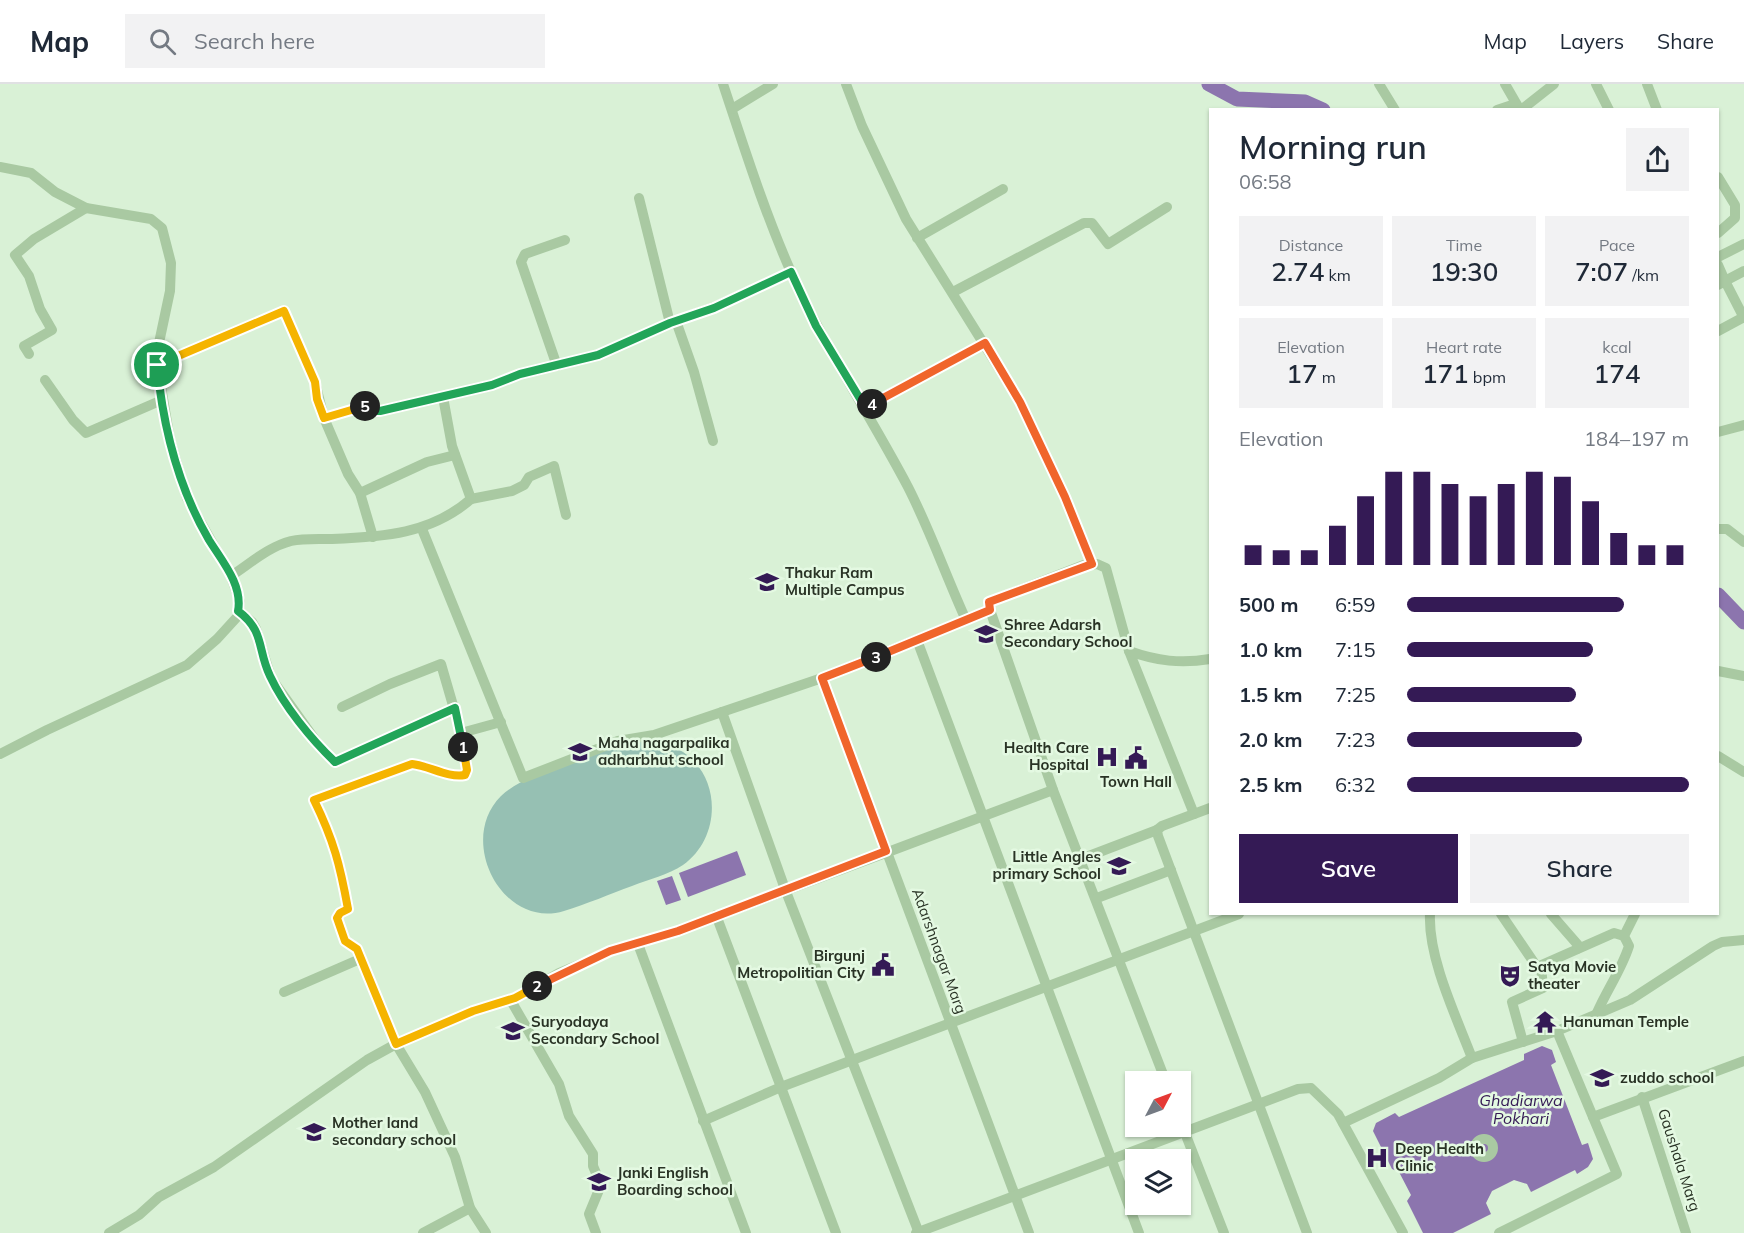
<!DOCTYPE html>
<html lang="en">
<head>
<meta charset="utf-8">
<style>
  body { margin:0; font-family:Mulish,sans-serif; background:#f2f2f3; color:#1f2937; height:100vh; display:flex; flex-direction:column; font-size:22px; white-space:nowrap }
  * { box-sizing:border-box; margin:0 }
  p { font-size:20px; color:#747a83 }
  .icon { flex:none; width:33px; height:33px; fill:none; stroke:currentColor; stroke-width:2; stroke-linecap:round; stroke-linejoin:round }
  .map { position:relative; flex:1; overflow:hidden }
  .side { position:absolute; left:1209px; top:24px; width:510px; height:807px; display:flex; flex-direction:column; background:#fff; border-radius:0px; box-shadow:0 2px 4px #0004 }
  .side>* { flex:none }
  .needle { width:39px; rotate:49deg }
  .buttons { position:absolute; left:1125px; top:987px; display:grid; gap:12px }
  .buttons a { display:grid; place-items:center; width:66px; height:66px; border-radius:0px; background:#fff; box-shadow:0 2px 4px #0004; font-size:30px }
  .pin { position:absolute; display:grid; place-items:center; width:51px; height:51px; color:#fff; margin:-26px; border:3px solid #fff; border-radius:50%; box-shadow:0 2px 6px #0007 }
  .km { position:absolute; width:30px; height:30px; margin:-15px; border-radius:50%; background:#222; color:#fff; font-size:16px; line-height:30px; text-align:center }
  .round { display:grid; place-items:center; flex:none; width:63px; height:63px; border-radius:0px; background:#f2f2f3 }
  .overview { display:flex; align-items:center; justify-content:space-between; height:102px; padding:0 30px }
  h1 { font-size:33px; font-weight:600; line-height:45px }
  .figures { display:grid; grid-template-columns:repeat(3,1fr); gap:9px; height:102px; padding:6px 30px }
  .figures div { display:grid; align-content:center; border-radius:0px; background:#f2f2f3; text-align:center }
  .figures b { font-size:26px; font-weight:600 }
  .figures small { font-size:16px; font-weight:400 }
  .figures p { font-size:16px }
  .chart { height:168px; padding:12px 30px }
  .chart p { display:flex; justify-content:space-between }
  .chart svg { width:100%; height:108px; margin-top:6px; stroke:#341a55; stroke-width:6 }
  .button { display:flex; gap:12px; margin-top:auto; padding:12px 30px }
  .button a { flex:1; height:69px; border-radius:0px; background:#341a55; color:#fff; font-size:24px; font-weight:600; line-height:69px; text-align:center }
  .button a+a { background:#f2f2f3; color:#1f2937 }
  ul { padding:0 30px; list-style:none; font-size:20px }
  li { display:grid; grid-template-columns:96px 72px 1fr; align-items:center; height:45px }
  li i { height:15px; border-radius:8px; background:#341a55 }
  header { display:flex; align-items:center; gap:36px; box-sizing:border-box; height:84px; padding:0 30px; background:#fff; border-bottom:2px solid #e0e1e3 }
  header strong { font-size:28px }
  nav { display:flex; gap:33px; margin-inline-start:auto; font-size:21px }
  .search { width:420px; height:54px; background:#f2f2f3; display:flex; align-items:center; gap:15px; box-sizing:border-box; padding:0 21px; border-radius:0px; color:#747a83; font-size:22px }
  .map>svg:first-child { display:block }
  .green { fill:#96c0b3 }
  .water { fill:#8c75ae }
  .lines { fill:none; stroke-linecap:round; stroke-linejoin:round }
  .river { stroke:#8c75ae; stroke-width:15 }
  .minor { stroke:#a9c9a2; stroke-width:10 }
  .split-1-casing { stroke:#fff; stroke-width:12 }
  .split-2-casing { stroke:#fff; stroke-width:12 }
  .split-3-casing { stroke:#fff; stroke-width:12 }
  .split-4-casing { stroke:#fff; stroke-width:12 }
  .split-5-casing { stroke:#fff; stroke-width:12 }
  .split-6-casing { stroke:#fff; stroke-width:12 }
  .split-1 { stroke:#22a559; stroke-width:8 }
  .split-2 { stroke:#f5b400; stroke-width:8 }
  .split-3 { stroke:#f0652b; stroke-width:8 }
  .split-4 { stroke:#f0652b; stroke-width:8 }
  .split-5 { stroke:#22a559; stroke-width:8 }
  .split-6 { stroke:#f5b400; stroke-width:8 }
  .labels { text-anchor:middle; stroke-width:5; stroke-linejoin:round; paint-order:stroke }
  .poi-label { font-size:15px; font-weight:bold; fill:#293325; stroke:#e4f9e2; text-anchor:start }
  .street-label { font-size:15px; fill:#293325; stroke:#e4f9e2 }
  .water-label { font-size:16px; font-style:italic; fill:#341a55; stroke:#e4f9e2 }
</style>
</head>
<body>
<header>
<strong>Map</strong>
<div class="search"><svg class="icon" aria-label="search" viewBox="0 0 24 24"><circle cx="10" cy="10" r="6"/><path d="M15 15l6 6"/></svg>Search here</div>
<nav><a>Map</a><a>Layers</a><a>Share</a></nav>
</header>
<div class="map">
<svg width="1744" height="1149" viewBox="0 0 1744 1149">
  <rect width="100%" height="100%" fill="#d9f1d6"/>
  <path class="green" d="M635,656C652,657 668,658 683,668C722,694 721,754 683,781C668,791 649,795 632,802C610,810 587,820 564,827C503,846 456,757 501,712C527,687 599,669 635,656Z"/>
  <g class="water">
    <polygon points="737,767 746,791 688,813 679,789"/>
    <polygon points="672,792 681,816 666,821 657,797"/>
    <polygon points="1542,962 1552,966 1556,978 1551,981 1582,1061 1588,1059 1593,1075 1588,1083 1577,1090 1575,1086 1531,1108 1527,1100 1514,1096 1492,1107 1486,1119 1491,1130 1453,1149 1423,1149 1407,1117 1411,1111 1399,1088 1392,1085 1373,1047 1376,1039 1395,1029 1399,1033 1524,976 1524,970"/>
  </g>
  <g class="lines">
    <g class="river">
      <polyline points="1209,0 1237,15 1305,18 1323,26"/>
      <polyline points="1718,511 1744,538"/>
    </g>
    <g class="minor">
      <path d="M723,0C744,63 764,127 791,188C824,262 870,331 908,403C930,446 946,492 966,536"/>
      <polyline points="846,0 862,42 906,135 1020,318 1065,413 1092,481"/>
      <polyline points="1379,0 1395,26"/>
      <polyline points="1505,0 1520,26"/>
      <polyline points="1596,0 1609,26"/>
      <polyline points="1647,0 1657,26"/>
      <polyline points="732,25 773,0"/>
      <polyline points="1497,26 1515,20"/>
      <polyline points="1521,26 1554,0"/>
      <polyline points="0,83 31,89 55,108 86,124 151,135 162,144 171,179 170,207 156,273 170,356 187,414 231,492 240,518 238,532 217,555 187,581 47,646 0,670"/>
      <polyline points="1718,93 1735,121 1735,134 1718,149"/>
      <polyline points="639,114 670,239"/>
      <polyline points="917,154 1003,105"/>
      <polyline points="1718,173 1744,160"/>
      <polyline points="1718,181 1725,197 1744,187"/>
      <polyline points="1718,201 1725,197 1744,234"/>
      <polyline points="953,208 1084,139 1092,139 1108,160 1167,123"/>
      <polyline points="676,237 694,288 713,357"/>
      <polyline points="1718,247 1744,233"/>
      <polyline points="29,270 24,262 52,246 40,225 29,192 15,171 34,155 86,124"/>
      <polyline points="157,281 284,227 315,298 324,334 348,390 360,409 373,453"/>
      <polyline points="557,282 521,178 525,170 565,156"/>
      <polyline points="45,296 73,336 86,349 162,316"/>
      <polyline points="865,323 985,259"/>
      <polyline points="324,334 365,322 371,327 380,327 491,301 520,290 598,271 670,239 714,223 791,188"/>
      <polyline points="1718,348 1744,341"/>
      <polyline points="360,409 427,378 455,371"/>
      <polyline points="471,415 512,407 524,401 529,393 554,382 566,431"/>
      <polyline points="422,445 523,694 618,657 654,651 822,594 990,526 989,518 1084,481 1097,480 1106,484 1129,567 1194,730"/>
      <polyline points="1718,445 1727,445 1744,458"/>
      <path d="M231,492C251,479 268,463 291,457C304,454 319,455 332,455C383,453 431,450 471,415L452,362L443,313"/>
      <polyline points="990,526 1053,706 1166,998"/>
      <polyline points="239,527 252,538 256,545 271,594 323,667 335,678 455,624"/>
      <polyline points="917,556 1139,1149"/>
      <path d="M1129,567C1157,577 1181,580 1210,575"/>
      <polyline points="1718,587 1744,592"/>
      <polyline points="822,594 1029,1149"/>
      <polyline points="342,623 390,600 441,580 461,649 501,638"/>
      <polyline points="722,628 785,805 919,1149"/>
      <path d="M461,649L467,686L465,691C447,694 430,682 412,680L314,716C334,757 340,781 348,825L340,829L337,834L345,857L357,865L396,960L425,1008L455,1073L470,1124L486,1149"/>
      <polyline points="1718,672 1744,688"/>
      <polyline points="1210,724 1162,742 1157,746 1158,752 1307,1149"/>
      <polyline points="1081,775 1157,746"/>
      <polyline points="1097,814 1171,786"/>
      <path d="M1430,830C1428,874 1456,932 1472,974"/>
      <polyline points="1501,830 1537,883 1614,849 1624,852"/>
      <polyline points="1551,830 1578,861 1577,865"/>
      <polyline points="716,831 836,1149"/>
      <polyline points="638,860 746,1149"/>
      <polyline points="284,908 360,875"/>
      <polyline points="510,915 559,1000 569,1032 593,1070 593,1082 601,1101 589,1130 596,1149"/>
      <path d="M1596,931C1606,907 1621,887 1629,862L1624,852L1635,830"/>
      <polyline points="1557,947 1593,1033"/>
      <polyline points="1523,958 1512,918 1543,904 1541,882"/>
      <polyline points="1642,1013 1686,1149"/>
      <polyline points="1180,1036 1224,1149"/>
      <polyline points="703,1037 781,1003 1239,830"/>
      <polyline points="1343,1039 1439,994 1472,974 1557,947 1630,916 1713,862 1722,858 1744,856"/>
      <circle cx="1484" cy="1064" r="9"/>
      <polyline points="109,1149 139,1131 159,1113 214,1083 367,976 396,960 473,927 515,914 559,889 611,867 678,847 1053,706"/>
      <polyline points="423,1149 470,1124"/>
      <polyline points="916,1149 1298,1005 1311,1004 1338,1030 1403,1149"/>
      <polyline points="1499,1149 1617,1090 1593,1033 1744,977"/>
    </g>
  </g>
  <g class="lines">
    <g class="split-1-casing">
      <path id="split-1" d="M157,281C163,343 178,403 209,456C222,477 243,501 238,527C265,547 257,565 270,592C284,622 311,655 335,678L455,624L463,663"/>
    </g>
    <g class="split-2-casing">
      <path id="split-2" d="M463,663L467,686L465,691C447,694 430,682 412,680L314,716C334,757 340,781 348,825L340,829L337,834L345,857L357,865L396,960L473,927L515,914L537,902"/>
    </g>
    <g class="split-3-casing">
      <polyline id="split-3" points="537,902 610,867 678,847 886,767 822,594 876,573"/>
    </g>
    <g class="split-4-casing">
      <polyline id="split-4" points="872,320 985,259 1020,318 1065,413 1092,480 989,518 990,526 876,573"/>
    </g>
    <g class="split-5-casing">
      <polyline id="split-5" points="365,322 371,327 380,327 492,301 520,290 598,271 670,239 714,224 791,188 816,242 865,323 872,320"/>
    </g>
    <g class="split-6-casing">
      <polyline id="split-6" points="157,281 284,227 315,298 317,315 324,334 365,322"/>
    </g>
    <use href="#split-1" class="split-1"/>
    <use href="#split-2" class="split-2"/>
    <use href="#split-3" class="split-3"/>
    <use href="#split-4" class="split-4"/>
    <use href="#split-5" class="split-5"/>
    <use href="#split-6" class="split-6"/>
  </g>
  <defs>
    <g id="university-bare" transform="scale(1.8)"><path d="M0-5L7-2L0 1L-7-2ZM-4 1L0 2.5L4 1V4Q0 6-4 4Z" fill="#341a55" stroke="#e4f9e2" stroke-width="2.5" paint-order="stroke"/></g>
    <g id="school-bare" transform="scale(1.8)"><path d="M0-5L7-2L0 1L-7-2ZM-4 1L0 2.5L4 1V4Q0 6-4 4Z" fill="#341a55" stroke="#e4f9e2" stroke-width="2.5" paint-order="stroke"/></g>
    <g id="hospital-bare" transform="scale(1.8)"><path d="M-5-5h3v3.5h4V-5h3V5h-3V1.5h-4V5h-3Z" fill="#341a55" stroke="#e4f9e2" stroke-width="2.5" paint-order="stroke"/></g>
    <g id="civic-bare" transform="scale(1.8)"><path d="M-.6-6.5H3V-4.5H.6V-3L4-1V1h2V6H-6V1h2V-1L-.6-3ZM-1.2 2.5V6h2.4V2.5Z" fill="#341a55" stroke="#e4f9e2" stroke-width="2.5" paint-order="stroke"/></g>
    <g id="theatre-bare" transform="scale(1.8)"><path d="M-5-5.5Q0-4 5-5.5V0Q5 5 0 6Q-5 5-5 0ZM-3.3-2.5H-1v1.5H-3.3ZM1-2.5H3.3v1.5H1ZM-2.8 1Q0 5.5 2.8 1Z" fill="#341a55" stroke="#e4f9e2" stroke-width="2.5" paint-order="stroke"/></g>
    <g id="temple-bare" transform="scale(1.8)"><path d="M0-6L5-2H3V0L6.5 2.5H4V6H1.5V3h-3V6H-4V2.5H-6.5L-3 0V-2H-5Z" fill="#341a55" stroke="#e4f9e2" stroke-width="2.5" paint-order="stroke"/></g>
  </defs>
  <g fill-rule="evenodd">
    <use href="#university-bare" x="767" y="498"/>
    <use href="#school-bare" x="986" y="550"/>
    <use href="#school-bare" x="580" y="668"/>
    <use href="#hospital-bare" x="1107" y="673"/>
    <use href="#civic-bare" x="1136" y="674"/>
    <use href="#school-bare" x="1119" y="782"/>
    <use href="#civic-bare" x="883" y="881"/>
    <use href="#theatre-bare" x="1510" y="892"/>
    <use href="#temple-bare" x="1545" y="938"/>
    <use href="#school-bare" x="513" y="947"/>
    <use href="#school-bare" x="1602" y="994"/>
    <use href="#school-bare" x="314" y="1048"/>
    <use href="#hospital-bare" x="1377" y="1074"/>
    <use href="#school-bare" x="599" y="1098"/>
  </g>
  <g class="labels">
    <g class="poi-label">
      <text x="785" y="494">Thakur Ram<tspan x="785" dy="17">Multiple Campus</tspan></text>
      <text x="1004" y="546">Shree Adarsh<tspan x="1004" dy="17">Secondary School</tspan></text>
      <text x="598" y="664">Maha nagarpalika<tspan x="598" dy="17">adharbhut school</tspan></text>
      <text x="1089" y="669" text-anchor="end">Health Care<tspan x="1089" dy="17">Hospital</tspan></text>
      <text x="1136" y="703" text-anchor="middle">Town Hall</text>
      <text x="1101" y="778" text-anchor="end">Little Angles<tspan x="1101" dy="17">primary School</tspan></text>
      <text x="865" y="877" text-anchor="end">Birgunj<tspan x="865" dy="17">Metropolitian City</tspan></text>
      <text x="1528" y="888">Satya Movie<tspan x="1528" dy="17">theater</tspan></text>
      <text x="531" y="943">Suryodaya<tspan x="531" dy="17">Secondary School</tspan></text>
      <text x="1563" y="943">Hanuman Temple</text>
      <text x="1620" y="999">zuddo school</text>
      <text x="332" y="1044">Mother land<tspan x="332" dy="17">secondary school</tspan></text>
      <text x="1395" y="1070">Deep Health<tspan x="1395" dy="17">Clinic</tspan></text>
      <text x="617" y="1094">Janki English<tspan x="617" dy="17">Boarding school</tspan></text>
    </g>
    <g class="street-label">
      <text transform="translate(939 867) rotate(70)" y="5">Adarshnagar Marg</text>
      <text transform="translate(1679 1076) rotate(72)" y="5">Gaushala Marg</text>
    </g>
    <g class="water-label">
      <text x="1521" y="1022">Ghadiarwa<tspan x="1521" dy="18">Pokhari</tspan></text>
    </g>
  </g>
</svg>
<div class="buttons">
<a><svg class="needle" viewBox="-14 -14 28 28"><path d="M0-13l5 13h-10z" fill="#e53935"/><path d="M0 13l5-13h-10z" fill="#747a83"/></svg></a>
<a><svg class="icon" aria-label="layers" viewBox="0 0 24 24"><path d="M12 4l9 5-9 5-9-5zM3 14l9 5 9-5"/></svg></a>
</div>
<div class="pin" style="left:157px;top:281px;background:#1e9e55"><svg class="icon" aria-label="arrive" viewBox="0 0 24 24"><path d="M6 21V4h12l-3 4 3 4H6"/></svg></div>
<b class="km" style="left:463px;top:663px">1</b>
<b class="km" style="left:537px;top:902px">2</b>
<b class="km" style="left:876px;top:573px">3</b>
<b class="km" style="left:872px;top:320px">4</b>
<b class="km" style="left:365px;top:322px">5</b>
<section class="side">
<div class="overview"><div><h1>Morning run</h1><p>06:58</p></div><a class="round"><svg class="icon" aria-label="share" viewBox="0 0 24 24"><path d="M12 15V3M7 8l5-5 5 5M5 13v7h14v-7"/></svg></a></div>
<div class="figures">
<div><p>Distance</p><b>2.74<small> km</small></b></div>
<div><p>Time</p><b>19:30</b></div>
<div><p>Pace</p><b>7:07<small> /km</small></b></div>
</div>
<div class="figures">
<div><p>Elevation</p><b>17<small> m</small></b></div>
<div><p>Heart rate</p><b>171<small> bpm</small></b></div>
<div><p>kcal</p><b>174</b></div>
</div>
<div class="chart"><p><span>Elevation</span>184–197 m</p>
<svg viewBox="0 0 160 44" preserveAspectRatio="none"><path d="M5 44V36M15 44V38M25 44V38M35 44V28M45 44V16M55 44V6M65 44V6M75 44V11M85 44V16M95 44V11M105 44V6M115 44V8M125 44V18M135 44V31M145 44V36M155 44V36"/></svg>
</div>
<ul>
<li><b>500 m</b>6:59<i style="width:77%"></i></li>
<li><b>1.0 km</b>7:15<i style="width:66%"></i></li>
<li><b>1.5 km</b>7:25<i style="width:60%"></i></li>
<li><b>2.0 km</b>7:23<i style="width:62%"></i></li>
<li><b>2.5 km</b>6:32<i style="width:100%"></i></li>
</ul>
<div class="button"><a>Save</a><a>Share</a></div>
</section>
</div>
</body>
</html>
